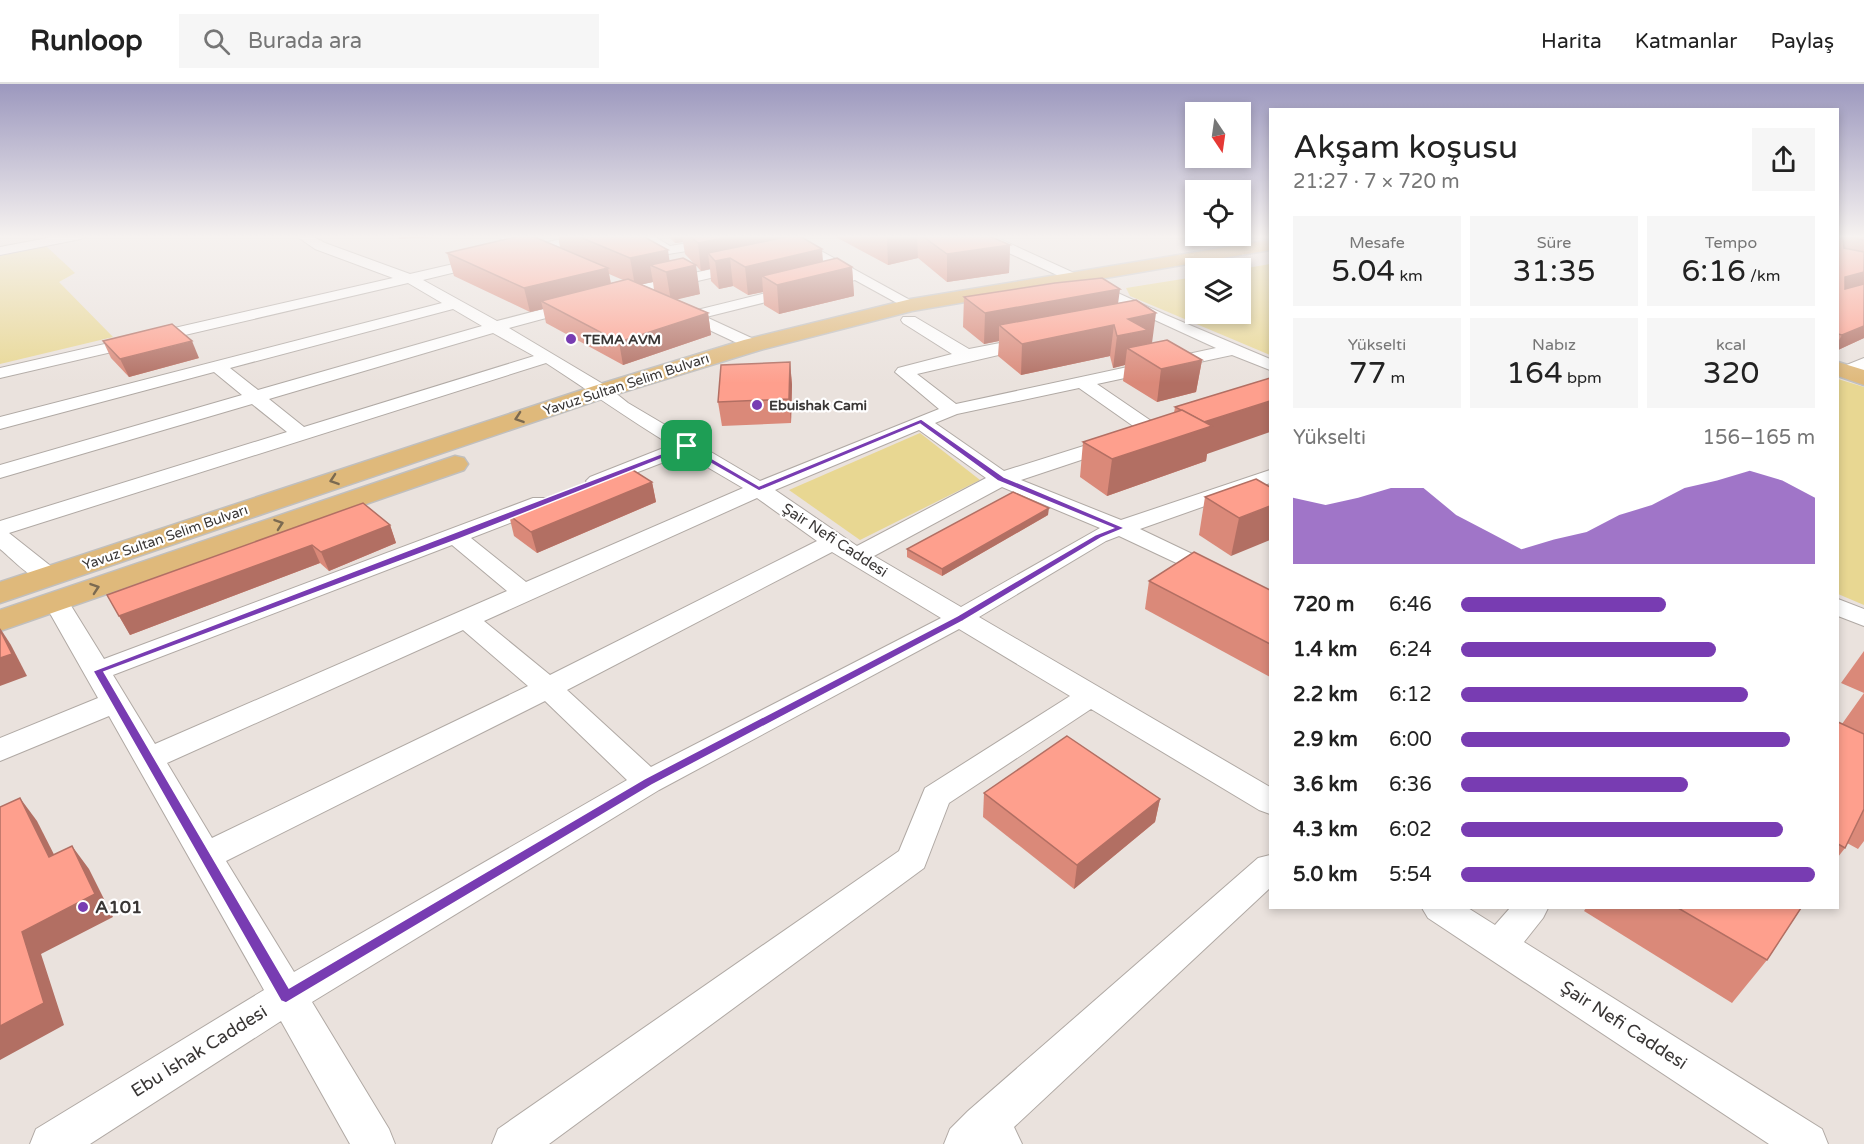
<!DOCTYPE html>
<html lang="tr">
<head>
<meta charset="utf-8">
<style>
  body { margin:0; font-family:"Varela Round",sans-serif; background:#f6f6f6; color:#222; height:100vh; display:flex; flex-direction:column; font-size:22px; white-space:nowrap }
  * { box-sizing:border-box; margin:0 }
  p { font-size:20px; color:#767676 }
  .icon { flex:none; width:33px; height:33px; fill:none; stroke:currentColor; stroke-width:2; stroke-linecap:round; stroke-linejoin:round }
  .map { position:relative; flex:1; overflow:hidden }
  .details { position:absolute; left:1269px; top:24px; width:570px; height:801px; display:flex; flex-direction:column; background:#fff; border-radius:0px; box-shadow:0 3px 9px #0003 }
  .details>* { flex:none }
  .needle { width:39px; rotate:167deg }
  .fabs { position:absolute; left:1185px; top:18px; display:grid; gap:12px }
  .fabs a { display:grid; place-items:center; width:66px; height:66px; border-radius:0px; background:#fff; box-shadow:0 3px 9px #0003; font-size:30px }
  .pin { position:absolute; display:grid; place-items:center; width:51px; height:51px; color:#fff; margin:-26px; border-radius:12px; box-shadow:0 3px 9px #0006 }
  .round { display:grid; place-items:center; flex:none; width:63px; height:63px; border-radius:0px; background:#f6f6f6 }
  .overview { display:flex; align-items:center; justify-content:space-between; height:102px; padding:0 24px }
  h1 { font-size:33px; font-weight:600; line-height:45px }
  .stats { display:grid; grid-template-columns:repeat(3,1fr); gap:9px; height:102px; padding:6px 24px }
  .stats div { display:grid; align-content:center; border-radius:0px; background:#f6f6f6; text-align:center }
  .stats b { font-size:30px; font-weight:600 }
  .stats small { font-size:16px; font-weight:400 }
  .stats p { font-size:16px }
  .chart { height:168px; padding:12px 24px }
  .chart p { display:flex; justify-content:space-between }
  .chart svg { width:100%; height:108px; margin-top:6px; fill:#783cb2; opacity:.7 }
  ul { padding:0 24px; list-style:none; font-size:20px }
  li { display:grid; grid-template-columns:96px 72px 1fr; align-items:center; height:45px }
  li i { height:15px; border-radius:8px; background:#783cb2 }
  header { display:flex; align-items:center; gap:36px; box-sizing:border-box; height:84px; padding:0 30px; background:#fff; border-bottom:2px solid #e0e0e0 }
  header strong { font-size:28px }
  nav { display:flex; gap:33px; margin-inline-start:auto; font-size:21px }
  .search { width:420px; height:54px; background:#f6f6f6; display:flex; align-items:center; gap:15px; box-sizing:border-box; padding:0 21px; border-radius:0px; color:#767676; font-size:22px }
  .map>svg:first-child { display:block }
  .green { fill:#e8d792 }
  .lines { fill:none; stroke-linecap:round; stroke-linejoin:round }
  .minor-casing { stroke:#b0a9a4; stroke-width:2 }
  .major-casing { stroke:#c0bfbe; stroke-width:3 }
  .minor { fill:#fff; fill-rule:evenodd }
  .major { fill:#dfb97b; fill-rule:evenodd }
  .wall { fill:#da8979; fill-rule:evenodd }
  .shaded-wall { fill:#b26f63 }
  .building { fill:#fe9f8d; stroke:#b26f63; stroke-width:1.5 }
  .oneway { stroke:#7b6a51 }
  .route { fill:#783cb2; stroke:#fff; stroke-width:1.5; fill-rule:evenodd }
  .poi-dot { fill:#783cb2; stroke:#fff; stroke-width:2 }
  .labels { text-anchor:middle; stroke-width:4.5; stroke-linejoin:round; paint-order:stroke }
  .far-poi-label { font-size:14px; font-weight:bold; fill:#393635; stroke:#fff; text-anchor:start }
  .far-street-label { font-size:14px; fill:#393635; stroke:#fff }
  .street-label { font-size:15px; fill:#393635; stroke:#fff }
  .near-poi-label { font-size:18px; font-weight:bold; fill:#393635; stroke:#fff; text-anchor:start }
  .near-street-label { font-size:18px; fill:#393635; stroke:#fff }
</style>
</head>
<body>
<header>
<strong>Runloop</strong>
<div class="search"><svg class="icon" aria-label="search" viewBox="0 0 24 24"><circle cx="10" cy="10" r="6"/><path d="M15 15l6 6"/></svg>Burada ara</div>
<nav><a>Harita</a><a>Katmanlar</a><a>Paylaş</a></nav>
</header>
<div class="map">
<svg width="1864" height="1060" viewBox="0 0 1864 1060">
  <rect width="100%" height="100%" fill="#eae2dd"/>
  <g class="green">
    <polygon points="46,162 75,189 59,198 113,253 0,280 0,172"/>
    <polygon points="1270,180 1270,271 1130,212 1126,204 1195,193 1196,230 1240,230 1241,185"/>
    <polygon points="1838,295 1864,303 1864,521 1838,510"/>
    <polygon points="920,349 980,396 860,456 789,406"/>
  </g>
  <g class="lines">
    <g class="minor-casing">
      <g id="minor">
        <polygon points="63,151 88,151 81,155 0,171 0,163"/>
        <path d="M295,151H310L325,159L410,190L484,173L489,174V180L423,196L497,237L578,216L583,218L586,221L583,224L509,244L608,303L628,319L760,397L939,325L895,288L898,284L952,270L903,239L901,236L903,233H915L969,265L1031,253L1039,258L1037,262L917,290L956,320L1216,264L976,154L975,151H991L1166,231L1270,275V286L1232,271L1097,300L1160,343L1163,347L1153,353L1146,351L1079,304L957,330L935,339L1004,387L1109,354H1123L1126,358L1123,362L1021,396L1121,436L1270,386V399L1140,445L1270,507V523L1119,452L1106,457L979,533L1270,703V730L1259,726L1091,625L949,719L924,784L549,1060H492L498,1045L899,767L925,704L1070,612L959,545L659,706L312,918L389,1045L395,1060H350L281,937L90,1060H30L36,1045L264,906L109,632L0,677V654L98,614L43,517L47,512L56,509L65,512L104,575L533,414H549L552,419L549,424L471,454L526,498L743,404L685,370L604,401H590L586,397L590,393L671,361C628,335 588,306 546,279L9,449L57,487L60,492L57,497C35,502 16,478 0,465V437L287,348L252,320L0,394V381L242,311L214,288L0,345V333L442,219L408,199L0,294V284L393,194L315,165ZM453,225L482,242L258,306L230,284ZM493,249L534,272L304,343L269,315ZM919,346L986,394L857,462L775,406ZM1002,403L1100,444L961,523L874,472ZM757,414L817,457L550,591L484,537ZM452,461L507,507L155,660L113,591ZM832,468L941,534L651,683L567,606ZM463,546L528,602L212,754L167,679ZM545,617L627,696L294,888L226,777Z"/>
        <polygon points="498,151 514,151 539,160 580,151 602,151 600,154 550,166 549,170 537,169 520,173 513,169 524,164 499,154"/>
        <polygon points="636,151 652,151 670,162 718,154 725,158 718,162 668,170"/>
        <polygon points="777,151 792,151 919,221 916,224 906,224 855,196 706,233 758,257 760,261 758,265 752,266 673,229 671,226 673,223 679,221 693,227 844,190"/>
        <polygon points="744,178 749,179 749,185 616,216 608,211 616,206"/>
        <polygon points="1864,274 1864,286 1845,293 1838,290 1839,284"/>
        <polygon points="1838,515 1864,525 1864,542 1838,532"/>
        <polygon points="1270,771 1270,804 1014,1043 1022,1060 944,1060 950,1045 968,1027 1258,774"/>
        <polygon points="1422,824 1468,824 1495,841 1510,824 1548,824 1543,834 1524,858 1822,1045 1828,1060 1769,1060 1428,834"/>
      </g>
    </g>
    <g class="major-casing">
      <g id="major">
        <polygon points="1270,156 1270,166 912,227 760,266 610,312 0,519 0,498 594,302 744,256 911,215"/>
        <polygon points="1838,278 1864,286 1864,301 1838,292"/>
        <polygon points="455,372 464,374 468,380 464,386 0,547 0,526"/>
      </g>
    </g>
    <use href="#minor" class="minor"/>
    <use href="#major" class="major"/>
  </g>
  <g class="wall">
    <polygon points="398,151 481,151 399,155"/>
    <path d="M558,151H641L670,177L700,210L676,215L708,229L711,251L623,281L546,239L543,225L530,228L454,192L447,169L560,164ZM609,190L623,196L611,199ZM653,198L654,206L641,200Z"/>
    <polygon points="667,151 783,151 783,153 823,178 852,183 854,212 779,230 764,221 763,208 748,211 733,202 719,205 711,197 710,185 701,187 685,170 683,158 675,159"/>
    <polygon points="832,151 987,151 1010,161 1009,189 947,198 918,174 888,181"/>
    <polygon points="1838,151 1864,151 1864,254 1838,266"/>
    <polygon points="964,213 1118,220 1152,259 1202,276 1196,308 1157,318 1123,297 1125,281 1113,284 1110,272 1021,291 998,272 999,257 984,260 963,243"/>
    <polygon points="103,257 199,274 129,293 111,274"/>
    <polygon points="790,278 792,301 791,339 722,342 718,318"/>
    <polygon points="1270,294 1207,370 1206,377 1107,412 1080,393 1083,358 1174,329 1175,323"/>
    <polygon points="1256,395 1231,472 1199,451 1205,413"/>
    <polygon points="652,398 656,418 537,469 514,452 509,431"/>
    <polygon points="1048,431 942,492 907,473 907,465"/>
    <polygon points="390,441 396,459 329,487 320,479 130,551 107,511"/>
    <polygon points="1149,497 1270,506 1270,593 1145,525"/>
    <polygon points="1864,567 1864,757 1858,765 1847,759 1845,764 1838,773 1838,638 1842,640 1864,609 1841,599"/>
    <polygon points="984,709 1160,715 1155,738 1074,805 983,733"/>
    <polygon points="1586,824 1801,824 1767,876 1732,919 1584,827"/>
  </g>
  <g class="shaded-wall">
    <polygon points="674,151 682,151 683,158 675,159"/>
    <polygon points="689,151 783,151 784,168 730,174 733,202 719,205 715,177 708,169 710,185 701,187 698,159"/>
    <polygon points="903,151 917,151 918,174 888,181 887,154"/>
    <polygon points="1010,161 1009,189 947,198 947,170"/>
    <polygon points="822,165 824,190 852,183 854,212 779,230 777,201 762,192 763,208 748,211 745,183"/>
    <polygon points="668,166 671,187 696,181 700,210 671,217 666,188 650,181 653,198 635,202 630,174"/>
    <polygon points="608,184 612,207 541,217 543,225 530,228 524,204"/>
    <polygon points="1864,188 1864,202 1838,208 1845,193"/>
    <polygon points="1120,205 1116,235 999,241 999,257 984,260 985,229"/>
    <polygon points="708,229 711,251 623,281 619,258"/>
    <polygon points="1156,229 1152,259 1127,265 1125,281 1113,284 1117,252 1128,235"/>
    <polygon points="1114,241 1110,272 1021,291 1022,260"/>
    <polygon points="1864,242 1864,254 1838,266 1838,258 1842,251"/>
    <polygon points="192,257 199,274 129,293 120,275"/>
    <polygon points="1202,276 1196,308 1157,318 1161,285"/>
    <polygon points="790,278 792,301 791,339 789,315"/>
    <polygon points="1270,317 1270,348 1207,370 1206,377 1107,412 1112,375 1204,338"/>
    <polygon points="652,398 656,418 537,469 531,448"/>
    <polygon points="1270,422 1270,456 1231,472 1239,434"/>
    <polygon points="1049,424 1048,431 942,492 942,485"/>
    <polygon points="390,441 396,459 329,487 321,468"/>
    <polygon points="312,461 320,479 130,551 119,532"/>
    <polygon points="0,544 11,561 27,592 0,602"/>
    <polygon points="20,714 37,737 67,796 49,773"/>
    <polygon points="1160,715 1155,738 1074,805 1077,781"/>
    <polygon points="72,762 89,785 113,833 41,870 64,941 0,976 0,942 22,848"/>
  </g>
  <g class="building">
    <polygon points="524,151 530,151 608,184 524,204 447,169"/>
    <polygon points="575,151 641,151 668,166 630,174"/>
    <polygon points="689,151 738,151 698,159"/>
    <polygon points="796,151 798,151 822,165 745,183 730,174 715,177 708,169"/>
    <polygon points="881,151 903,151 887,154"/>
    <polygon points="921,151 987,151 1010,161 947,170"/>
    <polygon points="1838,151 1864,151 1864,156 1846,152 1843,154 1844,164 1864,168 1864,188 1845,193 1845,205 1864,200 1864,242 1842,251 1838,250"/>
    <polygon points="683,174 696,181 666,188 650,181"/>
    <polygon points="837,174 852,183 777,201 762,192"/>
    <polygon points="1102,194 1120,205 985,229 964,213 1055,199"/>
    <polygon points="628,195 708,229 619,258 541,217"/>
    <polygon points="1136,216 1156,229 1128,235 1148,246 1117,252 1114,241 1022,260 999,241"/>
    <polygon points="172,240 192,257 120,275 103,257"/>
    <polygon points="1167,256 1202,276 1161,285 1127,264"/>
    <polygon points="790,278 789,315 718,318 721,281"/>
    <polygon points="1270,294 1270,317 1204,338 1175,323"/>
    <polygon points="1182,326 1212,342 1112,375 1083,358"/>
    <polygon points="628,383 652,398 531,448 509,431"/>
    <polygon points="1256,395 1270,403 1270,422 1239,434 1205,413"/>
    <polygon points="1013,408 1049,424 942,485 907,465"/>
    <polygon points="363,419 390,441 321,468 312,461 119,532 107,511"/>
    <polygon points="1194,468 1270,506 1270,560 1149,497"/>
    <polygon points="0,546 12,570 0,574"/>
    <polygon points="1838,638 1864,650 1864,725 1845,764 1838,760"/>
    <polygon points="1067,652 1160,715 1077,781 984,709"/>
    <polygon points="20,714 49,773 72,762 95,810 22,848 44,919 0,942 0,723"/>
    <polygon points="1678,824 1801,824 1767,876"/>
  </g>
  <defs><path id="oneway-chevron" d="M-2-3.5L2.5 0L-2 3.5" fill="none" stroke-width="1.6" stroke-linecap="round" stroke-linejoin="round" transform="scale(1.5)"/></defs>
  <g class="oneway">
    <use href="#oneway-chevron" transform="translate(519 334) rotate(161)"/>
    <use href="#oneway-chevron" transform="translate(334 396) rotate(161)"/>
    <use href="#oneway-chevron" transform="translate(279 440) rotate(-19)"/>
    <use href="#oneway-chevron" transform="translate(95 504) rotate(-19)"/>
  </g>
  <linearGradient id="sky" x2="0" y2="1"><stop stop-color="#9c98be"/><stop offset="0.51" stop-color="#f6f2f0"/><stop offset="1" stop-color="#f6f2f0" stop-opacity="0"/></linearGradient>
  <rect width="1864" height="299" fill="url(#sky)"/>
  <path class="route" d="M921,335L1004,393L1125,444L1101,454L963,537L652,701L286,919L281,917L93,587L684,361H689L759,402ZM920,340L998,397L1113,444L1095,451L957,532L644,695L289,904L104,588L459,455L686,365L759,407Z"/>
  <g class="poi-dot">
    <circle cx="571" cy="255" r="6"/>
    <circle cx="757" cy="321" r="6"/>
    <circle cx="83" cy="823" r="6"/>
  </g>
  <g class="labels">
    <g class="far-poi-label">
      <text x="583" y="260">TEMA AVM</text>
      <text x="769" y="326">Ebuishak Cami</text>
    </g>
    <g class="far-street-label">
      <text transform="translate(626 300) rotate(-18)" y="5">Yavuz Sultan Selim Bulvarı</text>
      <text transform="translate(165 453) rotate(-19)" y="5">Yavuz Sultan Selim Bulvarı</text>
    </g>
    <g class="street-label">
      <text transform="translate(835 456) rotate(33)" y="5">Şair Nefi Caddesi</text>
    </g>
    <g class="near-poi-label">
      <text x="95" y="829">A101</text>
    </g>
    <g class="near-street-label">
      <text transform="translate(1624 941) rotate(33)" y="6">Şair Nefi Caddesi</text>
      <text transform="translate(199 967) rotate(-32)" y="6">Ebu İshak Caddesi</text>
    </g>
  </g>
</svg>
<div class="fabs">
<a><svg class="needle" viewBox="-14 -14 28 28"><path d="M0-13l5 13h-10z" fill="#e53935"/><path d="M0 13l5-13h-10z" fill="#767676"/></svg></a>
<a><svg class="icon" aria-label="locate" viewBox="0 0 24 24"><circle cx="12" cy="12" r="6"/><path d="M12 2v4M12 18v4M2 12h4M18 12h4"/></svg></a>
<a><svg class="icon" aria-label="layers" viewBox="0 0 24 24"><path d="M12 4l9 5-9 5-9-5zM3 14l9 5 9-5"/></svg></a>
</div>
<div class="pin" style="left:687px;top:362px;background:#1e9e55"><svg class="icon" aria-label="arrive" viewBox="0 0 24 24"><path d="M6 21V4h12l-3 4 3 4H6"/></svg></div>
<section class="details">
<div class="overview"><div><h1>Akşam koşusu</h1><p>21:27 · 7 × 720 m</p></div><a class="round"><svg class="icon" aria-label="share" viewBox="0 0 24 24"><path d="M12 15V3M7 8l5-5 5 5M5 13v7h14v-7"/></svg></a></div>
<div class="stats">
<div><p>Mesafe</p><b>5.04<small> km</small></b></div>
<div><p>Süre</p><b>31:35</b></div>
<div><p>Tempo</p><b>6:16<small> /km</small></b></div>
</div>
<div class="stats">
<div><p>Yükselti</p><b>77<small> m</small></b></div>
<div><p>Nabız</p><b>164<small> bpm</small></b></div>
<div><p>kcal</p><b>320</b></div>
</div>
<div class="chart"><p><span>Yükselti</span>156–165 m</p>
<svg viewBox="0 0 160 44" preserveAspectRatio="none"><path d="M0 44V17L10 20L20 17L30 13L40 13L50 24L60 31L70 38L80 34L90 31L100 24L110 20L120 13L130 10L140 6L150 10L160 17V44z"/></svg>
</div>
<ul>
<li><b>720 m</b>6:46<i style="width:58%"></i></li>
<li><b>1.4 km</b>6:24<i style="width:72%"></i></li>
<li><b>2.2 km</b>6:12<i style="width:81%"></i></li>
<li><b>2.9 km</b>6:00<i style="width:93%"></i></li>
<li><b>3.6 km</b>6:36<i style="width:64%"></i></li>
<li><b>4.3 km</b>6:02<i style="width:91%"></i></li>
<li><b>5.0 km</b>5:54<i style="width:100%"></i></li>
</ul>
</section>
</div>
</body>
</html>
